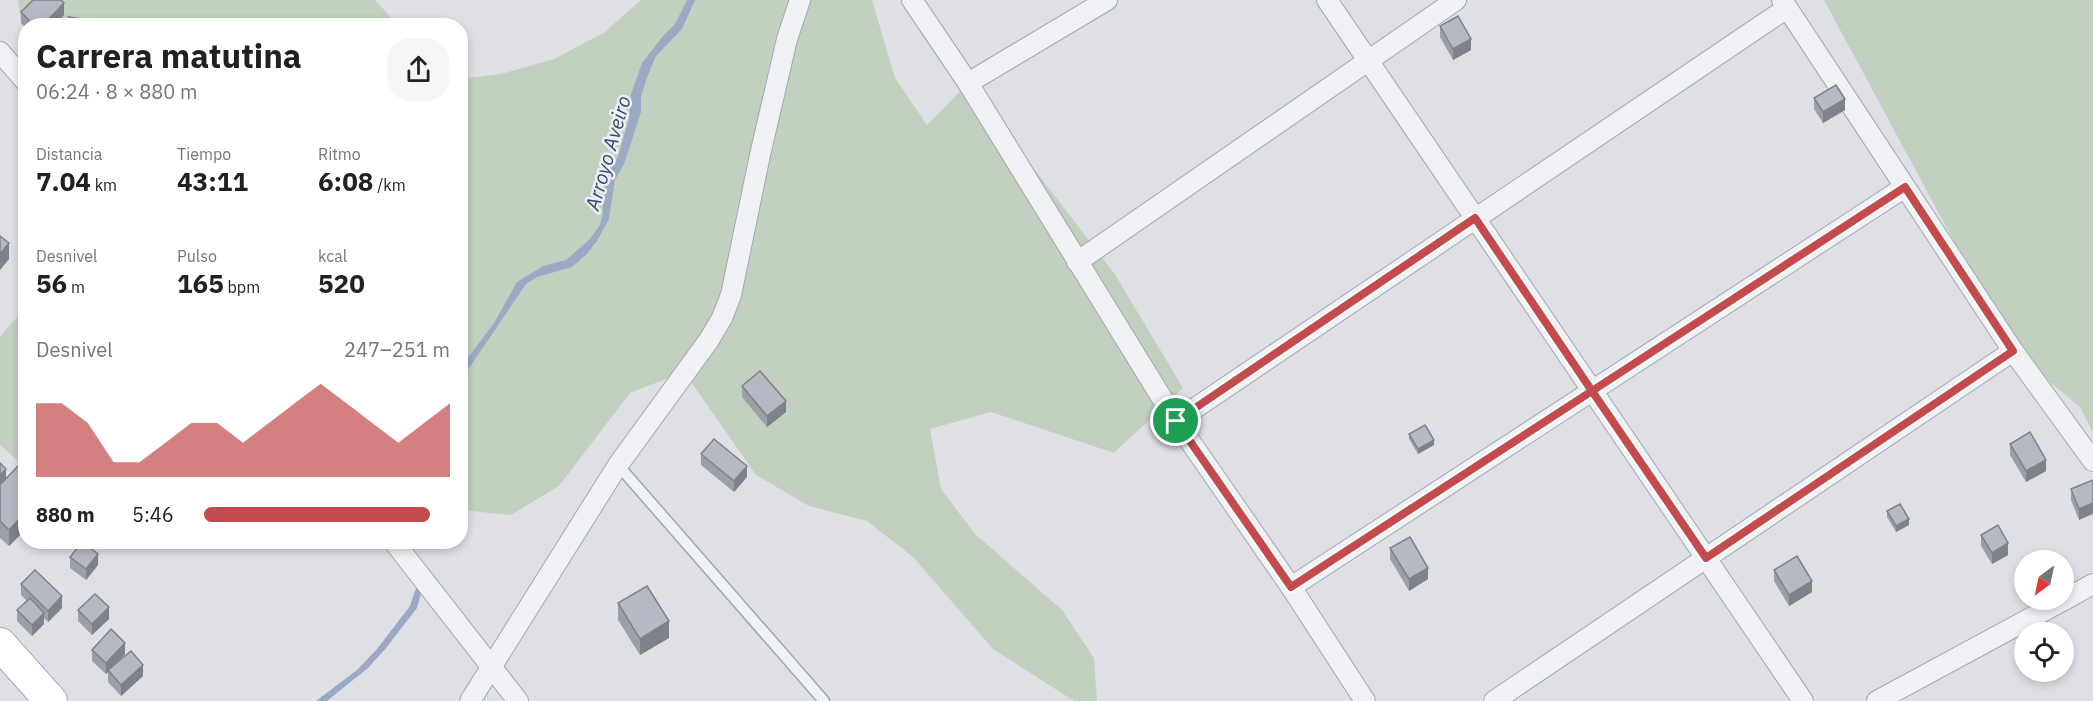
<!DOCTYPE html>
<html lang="es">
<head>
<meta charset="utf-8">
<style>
  body { margin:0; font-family:"IBM Plex Sans",sans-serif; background:#f6f6f6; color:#202124; height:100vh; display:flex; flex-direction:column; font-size:22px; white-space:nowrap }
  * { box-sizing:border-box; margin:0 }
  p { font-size:20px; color:#757577 }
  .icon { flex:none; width:33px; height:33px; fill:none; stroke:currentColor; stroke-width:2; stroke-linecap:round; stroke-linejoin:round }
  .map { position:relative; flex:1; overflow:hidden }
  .drawer { position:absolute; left:18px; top:18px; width:450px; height:531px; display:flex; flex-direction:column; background:#fff; border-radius:24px; box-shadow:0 3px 9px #0003 }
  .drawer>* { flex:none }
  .needle { width:39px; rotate:213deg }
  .fabs { position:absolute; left:2014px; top:550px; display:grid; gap:12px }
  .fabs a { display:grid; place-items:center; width:60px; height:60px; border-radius:50%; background:#fff; box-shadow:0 3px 9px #0003; font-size:30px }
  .pin { position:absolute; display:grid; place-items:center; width:51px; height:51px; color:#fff; margin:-26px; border:3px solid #fff; border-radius:50%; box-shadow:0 2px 6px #0007 }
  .round { display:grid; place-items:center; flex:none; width:63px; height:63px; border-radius:24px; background:#f6f6f6 }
  .head { display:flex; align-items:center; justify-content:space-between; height:102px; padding:0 18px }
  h1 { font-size:33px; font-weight:700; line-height:45px }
  .metrics { display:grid; grid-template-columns:repeat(3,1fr); gap:9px; height:102px; padding:6px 18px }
  .metrics div { display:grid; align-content:center }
  .metrics b { font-size:26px; font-weight:700 }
  .metrics small { font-size:16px; font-weight:400 }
  .metrics p { font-size:16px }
  .chart { height:168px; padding:12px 18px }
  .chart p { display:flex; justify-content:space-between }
  .chart svg { width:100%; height:108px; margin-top:6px; fill:#c34b4d; opacity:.7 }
  ul { padding:0 18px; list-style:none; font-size:20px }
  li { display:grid; grid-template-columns:96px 72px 1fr; align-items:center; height:45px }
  li i { height:15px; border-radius:8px; background:#c34b4d }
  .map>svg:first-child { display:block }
  .green { fill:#c2d0c0 }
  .water { fill:#9ba9c4 }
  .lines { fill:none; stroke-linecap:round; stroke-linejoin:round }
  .service-casing { stroke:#a4a7b0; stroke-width:13 }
  .minor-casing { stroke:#a4a7b0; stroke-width:22 }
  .primary-casing { stroke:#9ea3b1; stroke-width:34 }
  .service { stroke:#f0f1f5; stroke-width:10 }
  .minor { stroke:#f0f1f5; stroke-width:20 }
  .primary { stroke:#fff; stroke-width:32 }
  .wall { fill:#9d9fa8 }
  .shaded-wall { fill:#7f8288 }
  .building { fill:#b6b9c3; stroke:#7f8288; stroke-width:1.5 }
  .route-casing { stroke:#fff; stroke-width:12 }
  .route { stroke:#c34b4d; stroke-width:8 }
  .labels { text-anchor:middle; stroke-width:5; stroke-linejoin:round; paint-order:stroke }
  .water-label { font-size:20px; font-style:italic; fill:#36476d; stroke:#edeff4 }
</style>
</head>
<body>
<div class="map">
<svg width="2093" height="701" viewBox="0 0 2093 701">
  <rect width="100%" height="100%" fill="#dee0e6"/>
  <g class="green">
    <polygon points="18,0 375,0 398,25 26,26 25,28 21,23"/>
    <polygon points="641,0 872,0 895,78 927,125 968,83 1114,273 1183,388 1114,453 991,412 930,429 941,489 975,534 1062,610 1094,658 1097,701 1074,701 993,649 913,557 867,521 809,506 756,475 684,372 630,393 559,486 511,515 461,510 460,79 501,74 554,59 605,32"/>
    <polygon points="1824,0 2093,0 2093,433 2080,407 2013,351"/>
    <polygon points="25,308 25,467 0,445 0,337"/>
  </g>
  <g class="water">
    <polygon points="687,0 695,0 682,29 656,56 646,80 641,97 641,112 628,152 624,164 615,180 609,219 597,241 586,255 572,267 537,277 526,284 461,380 461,367 494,323 517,282 543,266 566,260 590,239 600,225 603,213 603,191 608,173 618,157 629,118 631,94 642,63 663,36 675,24"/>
    <polygon points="417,585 422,590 417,608 386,648 368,668 327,701 316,701 357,670 377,649 410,606"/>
  </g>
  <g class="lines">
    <g class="service-casing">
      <polyline id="service" points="618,465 824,701"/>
    </g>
    <g class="minor-casing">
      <g id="minor">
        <polyline points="912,0 968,83 1176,421 1291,587 1365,701"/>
        <polyline points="1327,0 1803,701"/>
        <polyline points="1782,0 2013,351 2093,461"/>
        <polyline points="0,52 26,82"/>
        <polyline points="968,83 1107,0"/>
        <polyline points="1077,262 1456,0"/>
        <polyline points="1176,421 1787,8"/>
        <polyline points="394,542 518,701"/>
        <polyline points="1291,587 1905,187"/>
        <polyline points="2064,600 2093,584"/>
        <polyline points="470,701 618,465 709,340 722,318 731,295 760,155 787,39 800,0"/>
        <polyline points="1494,701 2013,351"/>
        <polyline points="1877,701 2064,600"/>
      </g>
    </g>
    <g class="primary-casing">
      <polyline id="primary" points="0,644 51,701"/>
    </g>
    <use href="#service" class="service"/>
    <use href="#minor" class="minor"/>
    <use href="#primary" class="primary"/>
  </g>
  <g class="wall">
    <polygon points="21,12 64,15 53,26 26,26 26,28 21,23"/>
    <polygon points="69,17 93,26 73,26 69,22"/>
    <polygon points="1440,26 1471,50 1453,60 1440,37"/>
    <polygon points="1814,98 1845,110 1823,123 1814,109"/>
    <polygon points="742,386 786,412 767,427 742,397"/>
    <polygon points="1409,434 1434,445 1418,454 1409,439"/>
    <polygon points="2010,444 2046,471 2026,482 2010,455"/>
    <polygon points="701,454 747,477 734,492 701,465"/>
    <polygon points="0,463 6,478 26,473 26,529 9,546 0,538"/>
    <polygon points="2093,480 2079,520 2071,500 2071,489"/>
    <polygon points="1887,511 1909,525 1896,532 1887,517"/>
    <polygon points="1981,535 2008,555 1992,564 1981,546"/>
    <polygon points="1390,548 1428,579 1409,591 1390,559"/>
    <polygon points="70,557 98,565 86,580 70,568"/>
    <polygon points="1774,570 1812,592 1789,606 1774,581"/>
    <polygon points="21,584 62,608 48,622 44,618 44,624 32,636 17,621 17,610 27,601 21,595"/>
    <polygon points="618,603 669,638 640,655 618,620"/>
    <polygon points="78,610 109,619 92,635 78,621"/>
    <polygon points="92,650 125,654 115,664 143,676 121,696 108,682 108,672 106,674 92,661"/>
  </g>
  <g class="shaded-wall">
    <polygon points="64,3 64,15 53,26 42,26"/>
    <polygon points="1471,39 1471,50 1453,60 1453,49"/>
    <polygon points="1845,99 1845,110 1823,123 1823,112"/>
    <polygon points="9,243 9,259 0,270 0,254"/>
    <polygon points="786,401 786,412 767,427 767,416"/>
    <polygon points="1434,440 1434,445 1418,454 1418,449"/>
    <polygon points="2046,460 2046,471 2026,482 2026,471"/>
    <polygon points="747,466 747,477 734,492 734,481"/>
    <polygon points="6,469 6,480 0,486 0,475"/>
    <polygon points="2093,503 2093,514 2079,520 2079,509"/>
    <polygon points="26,512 26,529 9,546 9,530"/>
    <polygon points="1909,519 1909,525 1896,532 1896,526"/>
    <polygon points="2008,543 2008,555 1992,564 1992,553"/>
    <polygon points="98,554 98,565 86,580 86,569"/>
    <polygon points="1428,568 1428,579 1409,591 1409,579"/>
    <polygon points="1812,581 1812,592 1789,606 1789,595"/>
    <polygon points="62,596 62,608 48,622 48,611"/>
    <polygon points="109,607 109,619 92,635 92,624"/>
    <polygon points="44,613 44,624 32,636 32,625"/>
    <polygon points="669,621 669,638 640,655 640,639"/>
    <polygon points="125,643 125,654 106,674 106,663"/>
    <polygon points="143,665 143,676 121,696 121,685"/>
  </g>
  <g class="building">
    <polygon points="33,0 61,0 64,3 42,26 34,26 21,12"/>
    <polygon points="1458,16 1471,39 1453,49 1440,26"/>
    <polygon points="69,17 93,21 89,26 78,26"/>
    <polygon points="1836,85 1845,99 1823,112 1814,98"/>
    <polygon points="0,236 9,243 0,254"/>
    <polygon points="760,371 786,401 767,416 742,386"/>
    <polygon points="1425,425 1434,440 1418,449 1409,434"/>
    <polygon points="2030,432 2046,460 2026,471 2010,444"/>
    <polygon points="714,439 747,466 734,481 701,454"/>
    <polygon points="0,463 6,469 0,475"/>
    <polygon points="18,466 26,473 26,512 9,530 0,521 0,485"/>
    <polygon points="2093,480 2093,503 2079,509 2071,489"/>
    <polygon points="1900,504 1909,519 1896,526 1887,511"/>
    <polygon points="1998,525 2008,543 1992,553 1981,535"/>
    <polygon points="1410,537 1428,568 1409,579 1390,548"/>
    <polygon points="82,542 98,554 86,569 70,557"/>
    <polygon points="1797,556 1812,581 1789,595 1774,570"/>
    <polygon points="35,570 62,596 48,611 21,584"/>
    <polygon points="647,586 669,621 640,639 618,603"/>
    <polygon points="95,594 109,607 92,624 78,610"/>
    <polygon points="30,598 44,613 32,625 17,610"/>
    <polygon points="111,629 125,643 106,663 92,650"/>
    <polygon points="131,651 143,665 121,685 108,670"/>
  </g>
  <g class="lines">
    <g class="route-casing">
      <polyline id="route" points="1176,421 1291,587 1592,391 1706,558 2013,351 1905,187 1592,391 1475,218 1176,421"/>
    </g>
    <use href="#route" class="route"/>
  </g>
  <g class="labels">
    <g class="water-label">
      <text transform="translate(608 153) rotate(-74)" y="7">Arroyo Aveiro</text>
    </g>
  </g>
</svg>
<div class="fabs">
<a><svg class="needle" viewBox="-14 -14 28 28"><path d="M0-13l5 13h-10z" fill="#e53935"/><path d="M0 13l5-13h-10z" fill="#757577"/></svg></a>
<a><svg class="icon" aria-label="locate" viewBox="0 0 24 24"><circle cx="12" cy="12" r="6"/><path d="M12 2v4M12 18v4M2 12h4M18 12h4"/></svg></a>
</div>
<div class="pin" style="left:1176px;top:421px;background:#1e9e55"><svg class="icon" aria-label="arrive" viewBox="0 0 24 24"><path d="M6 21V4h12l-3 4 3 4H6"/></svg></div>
<section class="drawer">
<div class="head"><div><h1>Carrera matutina</h1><p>06:24 · 8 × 880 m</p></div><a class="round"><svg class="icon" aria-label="share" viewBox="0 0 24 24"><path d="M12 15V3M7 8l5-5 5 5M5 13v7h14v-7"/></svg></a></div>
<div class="metrics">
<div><p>Distancia</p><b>7.04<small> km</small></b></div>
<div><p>Tiempo</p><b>43:11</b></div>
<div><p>Ritmo</p><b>6:08<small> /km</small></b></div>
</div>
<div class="metrics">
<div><p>Desnivel</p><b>56<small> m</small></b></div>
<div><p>Pulso</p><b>165<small> bpm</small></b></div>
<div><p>kcal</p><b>520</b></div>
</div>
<div class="chart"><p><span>Desnivel</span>247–251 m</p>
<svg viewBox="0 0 160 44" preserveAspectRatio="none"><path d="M0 44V14L10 14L20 22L30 38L40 38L50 30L60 22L70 22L80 30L90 22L100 14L110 6L120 14L130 22L140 30L150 22L160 14V44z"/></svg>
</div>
<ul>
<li><b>880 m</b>5:46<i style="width:92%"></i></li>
</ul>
</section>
</div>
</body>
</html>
